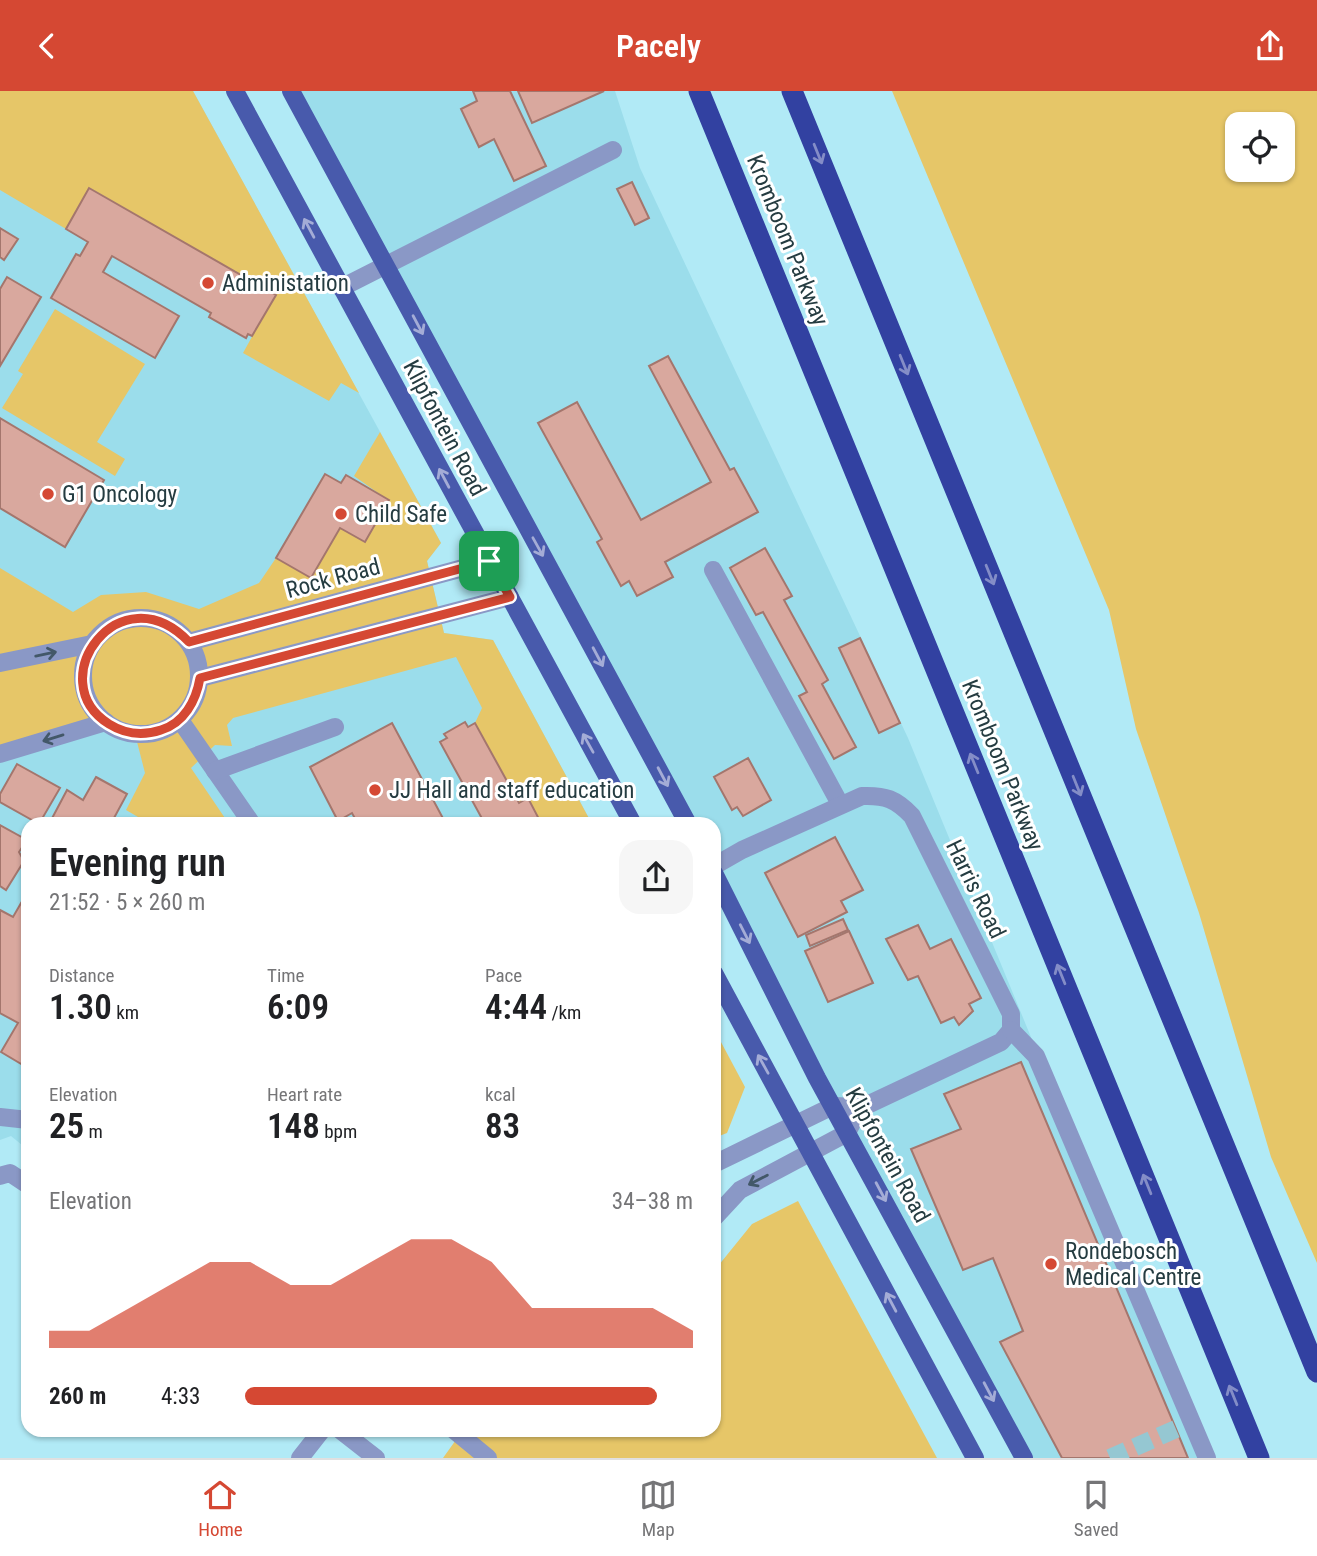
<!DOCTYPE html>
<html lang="en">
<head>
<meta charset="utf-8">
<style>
  body { margin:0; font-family:"Roboto Condensed",sans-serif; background:#f6f6f6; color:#202124; height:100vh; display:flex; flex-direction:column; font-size:26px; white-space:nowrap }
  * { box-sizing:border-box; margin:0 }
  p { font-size:23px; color:#757577 }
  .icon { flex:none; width:38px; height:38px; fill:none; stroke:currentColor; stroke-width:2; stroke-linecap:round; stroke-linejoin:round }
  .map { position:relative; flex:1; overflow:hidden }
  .sheet { position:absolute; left:21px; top:726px; width:700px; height:620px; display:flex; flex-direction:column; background:#fff; border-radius:21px; box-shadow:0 2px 5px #0004 }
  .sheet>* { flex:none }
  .buttons { position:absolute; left:1225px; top:21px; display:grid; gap:14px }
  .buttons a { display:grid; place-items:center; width:70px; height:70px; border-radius:14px; background:#fff; box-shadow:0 2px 5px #0004; font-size:35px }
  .pin { position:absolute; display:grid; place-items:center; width:60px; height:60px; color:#fff; margin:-30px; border-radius:14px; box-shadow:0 4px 10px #0006 }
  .round { display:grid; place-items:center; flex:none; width:74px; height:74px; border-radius:21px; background:#f6f6f6 }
  .overview { display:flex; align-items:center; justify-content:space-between; height:119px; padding:0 28px }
  h1 { font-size:38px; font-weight:600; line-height:52px }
  .figures { display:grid; grid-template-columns:repeat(3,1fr); gap:10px; height:119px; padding:7px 28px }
  .figures div { display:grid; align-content:center }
  .figures b { font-size:35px; font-weight:600 }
  .figures small { font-size:19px; font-weight:400 }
  .figures p { font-size:19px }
  .chart { height:196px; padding:14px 28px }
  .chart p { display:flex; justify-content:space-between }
  .chart svg { width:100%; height:126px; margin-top:7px; fill:#d54833; opacity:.7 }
  ul { padding:0 28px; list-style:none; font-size:23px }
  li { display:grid; grid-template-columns:112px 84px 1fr; align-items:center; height:52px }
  li i { height:18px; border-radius:9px; background:#d54833 }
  header { display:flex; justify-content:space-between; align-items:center; height:91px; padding:0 28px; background:#d54833; color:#fff; font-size:32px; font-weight:600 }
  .menu { display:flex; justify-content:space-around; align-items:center; height:98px; border-top:2px solid #e0e0e0; background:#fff; font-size:19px; color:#757577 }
  .menu a { display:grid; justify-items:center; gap:4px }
  .menu .current { color:#d54833 }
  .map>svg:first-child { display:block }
  .built { fill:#9bddeb }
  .green { fill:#e6c668; fill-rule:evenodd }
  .building { fill:#d9a89e; stroke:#a4766d; stroke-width:2 }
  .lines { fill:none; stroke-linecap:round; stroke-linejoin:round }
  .minor-tunnel { stroke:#95c7d2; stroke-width:18; stroke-dasharray:18 9; stroke-linecap:butt }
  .minor { stroke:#8a98c6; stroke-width:18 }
  .major { stroke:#485aac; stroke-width:18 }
  .highway { stroke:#3241a1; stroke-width:21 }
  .oneway { stroke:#848dc7 }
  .oneway2 { stroke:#a4acd6 }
  .oneway3 { stroke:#435869 }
  .route-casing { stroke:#fff; stroke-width:14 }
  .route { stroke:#d54833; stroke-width:9 }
  .poi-dot { fill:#d54833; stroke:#fff; stroke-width:2.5 }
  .labels { text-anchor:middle; stroke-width:6; stroke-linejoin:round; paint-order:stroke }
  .street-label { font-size:23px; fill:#253c41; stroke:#fff }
  .poi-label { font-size:23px; fill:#253c41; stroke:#fff; text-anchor:start }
</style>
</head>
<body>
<header><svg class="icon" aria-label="back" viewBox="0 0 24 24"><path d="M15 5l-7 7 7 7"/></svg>Pacely<svg class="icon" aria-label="share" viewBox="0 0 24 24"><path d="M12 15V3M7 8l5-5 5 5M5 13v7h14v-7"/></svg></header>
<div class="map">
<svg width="1317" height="1367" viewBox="0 0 1317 1367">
  <rect width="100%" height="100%" fill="#b1eaf6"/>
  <g class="built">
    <polygon points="0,0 193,0 441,452 427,470 444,542 493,549 592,733 28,733 28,1059 11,1045 0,1049"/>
    <polygon points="291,0 615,0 640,77 908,647 1204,1367 1024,1367 714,782 714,733 688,733"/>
  </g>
  <g class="green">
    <polygon points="0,0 193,0 359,302 341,292 329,310 243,262 275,204 90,97 66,138 0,99"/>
    <path d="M892,0H1317V1172L1271,1066L1199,822L1136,638L1109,519ZM1237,33H1283V79H1237Z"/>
    <polygon points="55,218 145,273 97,351 125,368 115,385 2,317 23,283 18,280"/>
    <polygon points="380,341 441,452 427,470 444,542 493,549 592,733 534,733 540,729 528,708 519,712 475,632 482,617 456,566 233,627 227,634 232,655 215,654 191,677 229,733 150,733 126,719 145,682 135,643 106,631 0,663 0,477 73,521 101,504 146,501 199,518 259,492 276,467 340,437 365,451 388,409 354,385"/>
    <polygon points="714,938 745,996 727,1042 714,1047"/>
    <polygon points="798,1110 937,1367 443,1367 463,1339 714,1339 714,1180 752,1133"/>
  </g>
  <g class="building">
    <polygon points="473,0 510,0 546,75 514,90 494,48 479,56 461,18 477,10"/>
    <polygon points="518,0 604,0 532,32"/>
    <polygon points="632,91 649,127 635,134 617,98"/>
    <polygon points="89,97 276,204 252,245 248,243 246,247 209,226 211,222 112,165 103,181 179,225 155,267 51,207 76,163 80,165 88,151 66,138"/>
    <polygon points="0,137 18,148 4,169 0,166"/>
    <polygon points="7,186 41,206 0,275 0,198"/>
    <polygon points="668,265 730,379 734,377 758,421 665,471 673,486 637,505 629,490 621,495 597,451 602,448 538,332 577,311 641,429 711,391 649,275"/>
    <polygon points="0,327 104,389 65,456 0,417"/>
    <polygon points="325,383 341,392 346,384 389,409 365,451 340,437 311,487 276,467"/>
    <polygon points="765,457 792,505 784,509 828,589 822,593 856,656 834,668 799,605 807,601 763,521 756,524 730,477"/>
    <polygon points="860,547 900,632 879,642 839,557"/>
    <polygon points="465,631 468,636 475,632 519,712 528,707 540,730 534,733 485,733 440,651 447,647 444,643"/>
    <polygon points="392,632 446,733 358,733 352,722 338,730 310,676"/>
    <polygon points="748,667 771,709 743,725 737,716 732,719 714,686"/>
    <polygon points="17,673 60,697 39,733 0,711 0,703"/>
    <polygon points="96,686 127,703 114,727 127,733 49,733 67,699 83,709"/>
    <polygon points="0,734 27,749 19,761 24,770 6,799 0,795"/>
    <polygon points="835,746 863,799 841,810 847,821 798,846 765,782"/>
    <polygon points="28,800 28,977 1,961 18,932 0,922 0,819 13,826"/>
    <polygon points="843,828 848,839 810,855 806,844"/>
    <polygon points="918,834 930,858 951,848 981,907 969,913 973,920 959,934 954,926 941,932 918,885 908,889 886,848"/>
    <polygon points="849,840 873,892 828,911 805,860"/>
    <polygon points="1021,971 1176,1338 1188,1367 1062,1367 1000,1251 1023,1240 993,1167 963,1179 911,1058 961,1038 944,1003"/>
  </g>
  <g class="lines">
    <polyline class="minor-tunnel" points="1110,1367 1176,1338"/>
    <g class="minor">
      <polyline points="341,197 613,59"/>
      <polyline points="713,479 840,713"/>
      <circle cx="141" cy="585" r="58"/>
      <polyline points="189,551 489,470"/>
      <polyline points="0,572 92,553"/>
      <polyline points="200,587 510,506"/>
      <polyline points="180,629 252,733"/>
      <polyline points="0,663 106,631"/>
      <polyline points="215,680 335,636"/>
      <path d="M714,775L742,759L862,705C885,704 896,708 912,725L1011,923V939L1001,951L863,1016L833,1015L714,1073"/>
      <polyline points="1011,939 1036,965 1207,1367"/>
      <polyline points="0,1026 28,1029"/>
      <polyline points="0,1085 10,1082 28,1094"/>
      <polyline points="714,1127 740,1099 847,1042 859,1018"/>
      <polyline points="340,1339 376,1367"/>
      <polyline points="454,1339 488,1367"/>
      <polyline points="300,1367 322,1339"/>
    </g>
    <g class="major">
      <polyline points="235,0 633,733"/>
      <polyline points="291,0 688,733"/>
      <polyline points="714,782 817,987 1024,1367"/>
      <polyline points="714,882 975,1367"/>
    </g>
    <g class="highway">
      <polyline points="699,0 1259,1367"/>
      <polyline points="792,0 1317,1281"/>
    </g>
  </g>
  <defs><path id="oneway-shaft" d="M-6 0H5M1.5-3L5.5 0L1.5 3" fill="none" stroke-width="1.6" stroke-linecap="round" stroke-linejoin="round" transform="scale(1.75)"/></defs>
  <g class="oneway">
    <use href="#oneway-shaft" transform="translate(818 63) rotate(68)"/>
    <use href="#oneway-shaft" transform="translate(904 274) rotate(68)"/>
    <use href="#oneway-shaft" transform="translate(990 484) rotate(68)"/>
    <use href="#oneway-shaft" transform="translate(974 672) rotate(-112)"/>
    <use href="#oneway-shaft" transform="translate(1077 695) rotate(68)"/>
    <use href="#oneway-shaft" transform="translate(1061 883) rotate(-112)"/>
    <use href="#oneway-shaft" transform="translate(1147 1093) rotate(-112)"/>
    <use href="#oneway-shaft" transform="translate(1233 1304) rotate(-112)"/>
  </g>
  <g class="oneway2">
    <use href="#oneway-shaft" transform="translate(309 137) rotate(-118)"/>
    <use href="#oneway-shaft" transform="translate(418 234) rotate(62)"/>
    <use href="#oneway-shaft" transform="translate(444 387) rotate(-118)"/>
    <use href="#oneway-shaft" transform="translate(538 456) rotate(61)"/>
    <use href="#oneway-shaft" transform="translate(598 566) rotate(62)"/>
    <use href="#oneway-shaft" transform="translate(588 652) rotate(-119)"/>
    <use href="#oneway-shaft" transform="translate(663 686) rotate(62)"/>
    <use href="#oneway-shaft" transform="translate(745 843) rotate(63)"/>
    <use href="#oneway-shaft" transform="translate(763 973) rotate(-119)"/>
    <use href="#oneway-shaft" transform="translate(881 1101) rotate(62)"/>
    <use href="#oneway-shaft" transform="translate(891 1211) rotate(-118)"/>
    <use href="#oneway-shaft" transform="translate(989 1301) rotate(62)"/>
  </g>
  <g class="oneway3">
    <use href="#oneway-shaft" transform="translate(46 563) rotate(-12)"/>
    <use href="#oneway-shaft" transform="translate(53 647) rotate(163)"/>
    <use href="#oneway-shaft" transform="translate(758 1089) rotate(153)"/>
  </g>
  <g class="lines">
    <g class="route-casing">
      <path id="route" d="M489,470L510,506L200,587C196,610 184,632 161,639C143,645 125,643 109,633C40,590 120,479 189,551Z"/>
    </g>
    <use href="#route" class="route"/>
  </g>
  <g class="poi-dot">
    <circle cx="208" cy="192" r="7"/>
    <circle cx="48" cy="403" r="7"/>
    <circle cx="341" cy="423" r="7"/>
    <circle cx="375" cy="699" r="7"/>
    <circle cx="1051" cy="1173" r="7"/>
  </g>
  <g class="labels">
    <g class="street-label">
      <text transform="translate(788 149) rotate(68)" y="8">Kromboom Parkway</text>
      <text transform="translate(445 337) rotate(62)" y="8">Klipfontein Road</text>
      <text transform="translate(333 487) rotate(-15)" y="8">Rock Road</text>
      <text transform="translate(1003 674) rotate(68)" y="8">Kromboom Parkway</text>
      <text transform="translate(976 798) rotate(64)" y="8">Harris Road</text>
      <text transform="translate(888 1064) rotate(61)" y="8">Klipfontein Road</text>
    </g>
    <g class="poi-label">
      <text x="222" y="200">Administation</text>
      <text x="62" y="411">G1 Oncology</text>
      <text x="355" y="431">Child Safe</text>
      <text x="389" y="707">JJ Hall and staff education</text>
      <text x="1065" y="1168">Rondebosch<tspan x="1065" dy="26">Medical Centre</tspan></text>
    </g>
  </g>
</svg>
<div class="buttons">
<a><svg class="icon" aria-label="locate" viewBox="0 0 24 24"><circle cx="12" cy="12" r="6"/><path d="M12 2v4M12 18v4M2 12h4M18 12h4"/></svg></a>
</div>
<div class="pin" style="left:489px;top:470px;background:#1e9e55"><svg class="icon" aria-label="arrive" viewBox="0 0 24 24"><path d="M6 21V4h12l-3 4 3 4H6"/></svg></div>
<section class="sheet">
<div class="overview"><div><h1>Evening run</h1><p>21:52 · 5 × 260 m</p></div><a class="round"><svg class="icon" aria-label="share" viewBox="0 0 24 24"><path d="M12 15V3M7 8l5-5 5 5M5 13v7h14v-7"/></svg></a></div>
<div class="figures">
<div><p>Distance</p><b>1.30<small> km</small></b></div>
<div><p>Time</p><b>6:09</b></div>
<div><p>Pace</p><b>4:44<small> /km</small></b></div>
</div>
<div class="figures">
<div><p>Elevation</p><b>25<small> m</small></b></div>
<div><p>Heart rate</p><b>148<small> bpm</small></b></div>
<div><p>kcal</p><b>83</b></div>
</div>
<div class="chart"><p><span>Elevation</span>34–38 m</p>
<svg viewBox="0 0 160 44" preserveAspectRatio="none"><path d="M0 44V38L10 38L20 30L30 22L40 14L50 14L60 22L70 22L80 14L90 6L100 6L110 14L120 30L130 30L140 30L150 30L160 38V44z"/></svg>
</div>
<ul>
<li><b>260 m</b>4:33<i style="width:92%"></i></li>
</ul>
</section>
</div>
<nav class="menu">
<a class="current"><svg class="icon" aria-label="home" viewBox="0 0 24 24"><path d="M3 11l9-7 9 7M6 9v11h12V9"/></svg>Home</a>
<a><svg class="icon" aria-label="map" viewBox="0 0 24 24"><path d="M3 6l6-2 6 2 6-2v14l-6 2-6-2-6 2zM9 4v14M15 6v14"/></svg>Map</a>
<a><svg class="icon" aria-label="saved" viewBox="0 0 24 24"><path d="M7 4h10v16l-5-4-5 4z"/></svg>Saved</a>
</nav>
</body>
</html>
